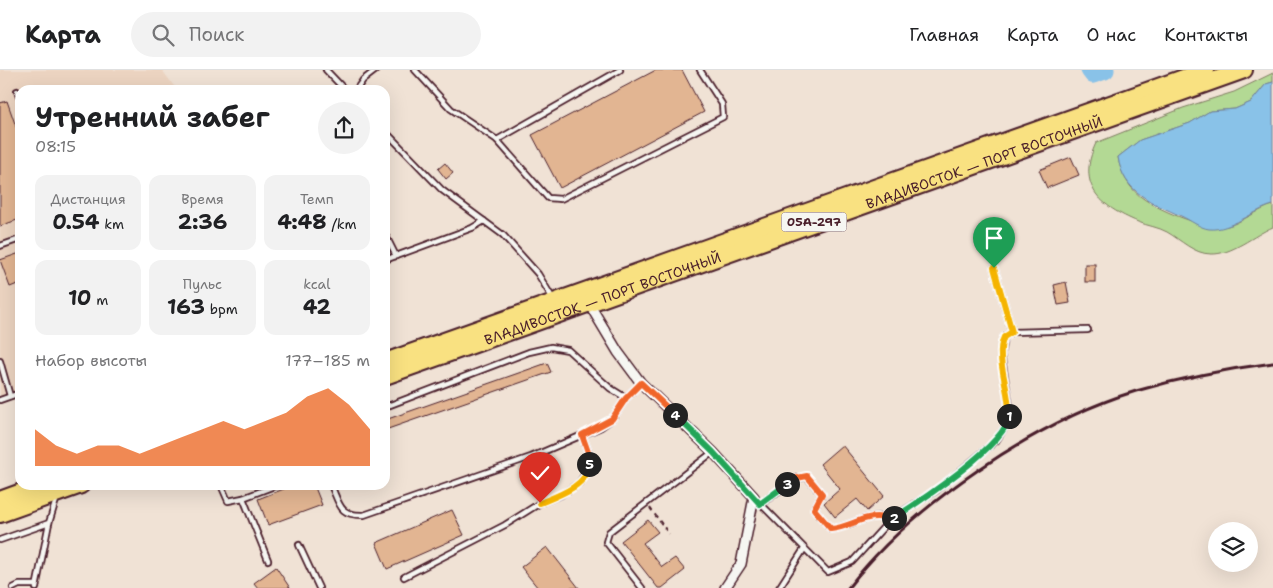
<!DOCTYPE html>
<html lang="ru">
<head>
<meta charset="utf-8">
<style>
  body { margin:0; font-family:"Shantell Sans",sans-serif; background:#f2f2f2; color:#202124; height:100vh; display:flex; flex-direction:column; font-size:19px; white-space:nowrap }
  * { box-sizing:border-box; margin:0 }
  p { font-size:16px; color:#757577 }
  .icon { flex:none; width:28px; height:28px; fill:none; stroke:currentColor; stroke-width:2; stroke-linecap:round; stroke-linejoin:round }
  .map { position:relative; flex:1; overflow:hidden }
  .sheet { position:absolute; left:15px; top:15px; width:375px; height:405px; display:flex; flex-direction:column; background:#fff; border-radius:15px; box-shadow:0 5px 20px #0002 }
  .sheet>* { flex:none }
  .tools { position:absolute; left:1208px; top:452px; display:grid; gap:10px }
  .tools a { display:grid; place-items:center; width:50px; height:50px; border-radius:50%; background:#fff; box-shadow:0 5px 20px #0002; font-size:25px }
  .pin { position:absolute; display:grid; place-items:center; width:42px; height:42px; color:#fff; margin:-51px -21px; border-radius:50% 50% 50% 0; rotate:-45deg; box-shadow:0 0 5px #0007 }
  .pin .icon { rotate:45deg }
  .km { position:absolute; width:25px; height:25px; margin:-12px; border-radius:50%; background:#222; color:#fff; font-size:14px; line-height:25px; text-align:center }
  .round { display:grid; place-items:center; flex:none; width:52px; height:52px; border-radius:26px; background:#f2f2f2 }
  .overview { display:flex; align-items:center; justify-content:space-between; height:85px; padding:0 20px }
  h1 { font-size:28px; font-weight:700; line-height:38px }
  .stats { display:grid; grid-template-columns:repeat(3,1fr); gap:8px; height:85px; padding:5px 20px }
  .stats div { display:grid; align-content:center; border-radius:12px; background:#f2f2f2; text-align:center }
  .stats b { font-size:21px; font-weight:700 }
  .stats small { font-size:14px; font-weight:400 }
  .stats p { font-size:14px }
  .chart { height:140px; padding:10px 20px }
  .chart p { display:flex; justify-content:space-between }
  .chart svg { width:100%; height:90px; margin-top:5px; fill:#ea580c; opacity:.7 }
  header { display:flex; align-items:center; gap:30px; box-sizing:border-box; height:70px; padding:0 25px; background:#fff; border-bottom:1px solid #e0e0e0 }
  header strong { font-size:24px }
  nav { display:flex; gap:28px; margin-inline-start:auto; font-size:18px }
  .search { width:350px; height:45px; background:#f2f2f2; display:flex; align-items:center; gap:12px; box-sizing:border-box; padding:0 18px; border-radius:28px; color:#757577; font-size:19px }
  .map>svg:first-child { display:block }
  .built { fill:#ecd4c1 }
  .green { fill:#b3d994; stroke:#7e7c60 }
  .water { fill:#89c2e8; stroke:#70819c }
  .lines { fill:none; stroke-linecap:round; stroke-linejoin:round }
  .river { stroke:#89c2e8; stroke-width:19 }
  .building { fill:#e2b592; stroke:#4a1f2b }
  .lane-casing { stroke:#4a1f2b; stroke-width:8 }
  .street-casing { stroke:#4a1f2b; stroke-width:12 }
  .highway-casing { stroke:#4a1f2b; stroke-width:20 }
  .path { stroke:#4a1f2b; stroke-width:2; stroke-dasharray:4 4; stroke-linecap:butt }
  .lane { stroke:#f6f6f2; stroke-width:4.5 }
  .street { stroke:#f6f6f2; stroke-width:9 }
  .highway { stroke:#f9e181; stroke-width:16 }
  .rail { stroke:#4a1f2b; stroke-width:3 }
  .split-1-casing { stroke:#fff; stroke-width:10 }
  .split-2-casing { stroke:#fff; stroke-width:10 }
  .split-3-casing { stroke:#fff; stroke-width:10 }
  .split-4-casing { stroke:#fff; stroke-width:10 }
  .split-5-casing { stroke:#fff; stroke-width:10 }
  .split-6-casing { stroke:#fff; stroke-width:10 }
  .split-1 { stroke:#f5b400; stroke-width:6 }
  .split-2 { stroke:#22a559; stroke-width:6 }
  .split-3 { stroke:#f0652b; stroke-width:6 }
  .split-4 { stroke:#22a559; stroke-width:6 }
  .split-5 { stroke:#f0652b; stroke-width:6 }
  .split-6 { stroke:#f5b400; stroke-width:6 }
  .labels { text-anchor:middle; stroke-width:4; stroke-linejoin:round; paint-order:stroke }
  .shield { fill:#f6f6f2; stroke:#7e6067; stroke-width:1 }
  .shield-label { font-size:12px; font-weight:bold; fill:#4a1f2b }
  .street-label { font-size:14px; fill:#4a1f2b; stroke:#f6f6f2 }
</style>
</head>
<body>
<header>
<strong>Карта</strong>
<div class="search"><svg class="icon" aria-label="search" viewBox="0 0 24 24"><circle cx="10" cy="10" r="6"/><path d="M15 15l6 6"/></svg>Поиск</div>
<nav><a>Главная</a><a>Карта</a><a>О нас</a><a>Контакты</a></nav>
</header>
<div class="map">
<svg width="1273" height="518" viewBox="0 0 1273 518">
  <rect width="100%" height="100%" fill="#f0e2d5"/>
  <filter id="ink" filterUnits="userSpaceOnUse"><feTurbulence type="fractalNoise" baseFrequency=".02" numOctaves="2"/><feDisplacementMap in="SourceGraphic" scale="10" xChannelSelector="R" yChannelSelector="G"/><feConvolveMatrix kernelMatrix="1 2 1 2 8 2 1 2 1" color-interpolation-filters="sRGB"/></filter>
  <g filter="url(#ink)">
    <polygon class="built" points="0,0 162,0 177,20 20,20 20,321 0,328"/>
    <path class="green" d="M1273,3V12L1266,14L1251,32L1235,39L1210,41L1190,53L1140,70L1118,87C1120,103 1130,120 1144,129C1163,142 1204,159 1228,156C1238,154 1259,139 1273,135V157C1254,165 1232,185 1211,184C1194,184 1181,170 1167,162C1158,157 1148,156 1138,152C1100,136 1076,116 1096,73L1183,38L1234,22Z"/>
    <path class="water" d="M1273,12V135C1253,140 1231,161 1209,159C1200,158 1190,150 1181,146C1153,133 1123,123 1118,87L1140,70L1190,53L1210,41L1235,39L1251,32L1266,14Z"/>
    <g class="lines">
      <polyline class="river" points="1090,0 1093,4 1105,0"/>
    </g>
    <g class="building">
      <polygon points="656,0 682,0 704,42 560,118 532,65"/>
      <polygon points="7,31 20,68 20,149 0,156 0,33"/>
      <polygon points="1071,87 1079,105 1047,118 1039,100"/>
      <polygon points="445,93 453,103 446,109 438,99"/>
      <polygon points="20,183 20,213 10,217 0,190"/>
      <rect x="1085" y="194" width="10" height="18"/>
      <polygon points="1066,212 1070,233 1058,235 1054,215"/>
      <polygon points="547,293 551,302 385,360 385,350"/>
      <polygon points="842,375 884,426 867,441 857,429 835,447 824,433 840,419 820,394"/>
      <polygon points="294,415 314,415 322,435 268,455 258,429"/>
      <polygon points="452,440 464,465 387,499 376,473"/>
      <polygon points="648,450 658,462 643,473 662,497 675,488 685,500 662,518 658,518 621,471"/>
      <polygon points="547,477 579,518 538,518 521,497"/>
      <polygon points="276,497 290,518 258,518 254,513"/>
    </g>
    <g class="lines">
      <g class="lane-casing">
        <g id="lane">
          <polyline points="326,0 345,20"/>
          <polyline points="415,0 451,39 497,70 548,128 561,129 723,47 722,34 700,0"/>
          <polyline points="356,20 363,10 376,0"/>
          <polyline points="17,21 20,29"/>
          <polyline points="385,61 442,120 503,165 538,204 553,229"/>
          <polyline points="497,70 620,0"/>
          <polyline points="385,164 396,186"/>
          <polyline points="0,176 20,169"/>
          <polyline points="385,190 472,158 484,151"/>
          <polyline points="994,198 1012,262"/>
          <polyline points="0,291 10,326"/>
          <polyline points="0,330 20,323"/>
          <polyline points="385,337 529,282 551,277 568,280 610,318 626,328"/>
          <polyline points="221,415 228,431 243,428 277,415"/>
          <path d="M331,415C340,435 339,446 364,445L531,387L601,357L612,349L626,328L641,313"/>
          <polyline points="243,428 268,490"/>
          <polyline points="755,428 828,502 852,492 891,449 937,420 996,371 1009,351 1010,337 1001,284 1004,267 1012,262 1088,260"/>
          <path d="M761,434L797,408L807,407L822,424L814,439L831,459C852,457 870,440 891,449"/>
          <polyline points="0,470 49,453"/>
          <polyline points="299,475 319,518"/>
          <polyline points="404,507 505,455 540,433 561,425 579,413 589,398 588,382 582,365"/>
          <polyline points="13,518 19,515 36,515"/>
          <polyline points="36,518 49,453 57,427"/>
          <polyline points="642,518 606,472 609,462 713,382"/>
          <polyline points="779,518 804,479"/>
        </g>
      </g>
      <g class="street-casing">
        <polyline id="street" points="588,232 618,282 641,313 713,382 754,427 741,494 725,518"/>
      </g>
      <g class="highway-casing">
        <g id="highway">
          <polyline points="385,292 1206,0"/>
          <path id="s1" d="M385,306L1244,0"/>
          <polyline points="0,430 41,415"/>
          <polyline points="0,444 81,415"/>
        </g>
      </g>
      <polyline class="path" points="650,438 669,464"/>
      <use href="#lane" class="lane"/>
      <use href="#street" class="street"/>
      <use href="#highway" class="highway"/>
      <path class="rail" d="M848,518C912,435 1035,352 1136,321C1181,308 1226,299 1273,293"/>
    </g>
  </g>
  <g class="lines" filter="url(#ink)">
    <g class="split-1-casing">
      <path id="split-1" d="M994,198L1012,262L1004,267C994,287 1011,323 1009,346"/>
    </g>
    <g class="split-2-casing">
      <path id="split-2" d="M894,448C919,432 1007,374 1009,346"/>
    </g>
    <g class="split-3-casing">
      <path id="split-3" d="M787,414L797,408L807,406L822,424L814,439L831,459C853,457 869,440 891,450L894,448"/>
    </g>
    <g class="split-4-casing">
      <polyline id="split-4" points="675,345 713,382 760,434 787,414"/>
    </g>
    <g class="split-5-casing">
      <polyline id="split-5" points="589,394 588,382 582,365 612,349 626,328 641,313 675,345"/>
    </g>
    <g class="split-6-casing">
      <path id="split-6" d="M540,433C557,426 588,416 589,394"/>
    </g>
    <use href="#split-1" class="split-1"/>
    <use href="#split-2" class="split-2"/>
    <use href="#split-3" class="split-3"/>
    <use href="#split-4" class="split-4"/>
    <use href="#split-5" class="split-5"/>
    <use href="#split-6" class="split-6"/>
  </g>
  <g class="labels">
    <rect class="shield" x="781.5" y="142.5" width="65" height="19" rx="4"/>
    <g class="shield-label">
      <text x="814" y="156">05А-297</text>
    </g>
    <g class="street-label">
      <text dy="5" stroke="none"><textPath href="#s1" startOffset="636">ВЛАДИВОСТОК — ПОРТ ВОСТОЧНЫЙ</textPath></text>
      <text dy="5" stroke="none"><textPath href="#s1" startOffset="231">ВЛАДИВОСТОК — ПОРТ ВОСТОЧНЫЙ</textPath></text>
    </g>
  </g>
</svg>
<div class="tools">
<a><svg class="icon" aria-label="layers" viewBox="0 0 24 24"><path d="M12 4l9 5-9 5-9-5zM3 14l9 5 9-5"/></svg></a>
</div>
<div class="pin" style="left:994px;top:198px;background:#1e9e55"><svg class="icon" aria-label="arrive" viewBox="0 0 24 24"><path d="M6 21V4h12l-3 4 3 4H6"/></svg></div>
<div class="pin" style="left:540px;top:433px;background:#d93025"><svg class="icon" aria-label="check" viewBox="0 0 24 24"><path d="M5 12l5 5 9-10"/></svg></div>
<b class="km" style="left:1009px;top:346px">1</b>
<b class="km" style="left:894px;top:448px">2</b>
<b class="km" style="left:787px;top:414px">3</b>
<b class="km" style="left:675px;top:345px">4</b>
<b class="km" style="left:589px;top:394px">5</b>
<section class="sheet">
<div class="overview"><div><h1>Утренний забег</h1><p>08:15</p></div><a class="round"><svg class="icon" aria-label="share" viewBox="0 0 24 24"><path d="M12 15V3M7 8l5-5 5 5M5 13v7h14v-7"/></svg></a></div>
<div class="stats">
<div><p>Дистанция</p><b>0.54<small> km</small></b></div>
<div><p>Время</p><b>2:36</b></div>
<div><p>Темп</p><b>4:48<small> /km</small></b></div>
</div>
<div class="stats">
<div><b>10<small> m</small></b></div>
<div><p>Пульс</p><b>163<small> bpm</small></b></div>
<div><p>kcal</p><b>42</b></div>
</div>
<div class="chart"><p><span>Набор высоты</span>177–185 m</p>
<svg viewBox="0 0 160 44" preserveAspectRatio="none"><path d="M0 44V26L10 34L20 38L30 34L40 34L50 38L60 34L70 30L80 26L90 22L100 26L110 22L120 18L130 10L140 6L150 14L160 26V44z"/></svg>
</div>
</section>
</div>
</body>
</html>
